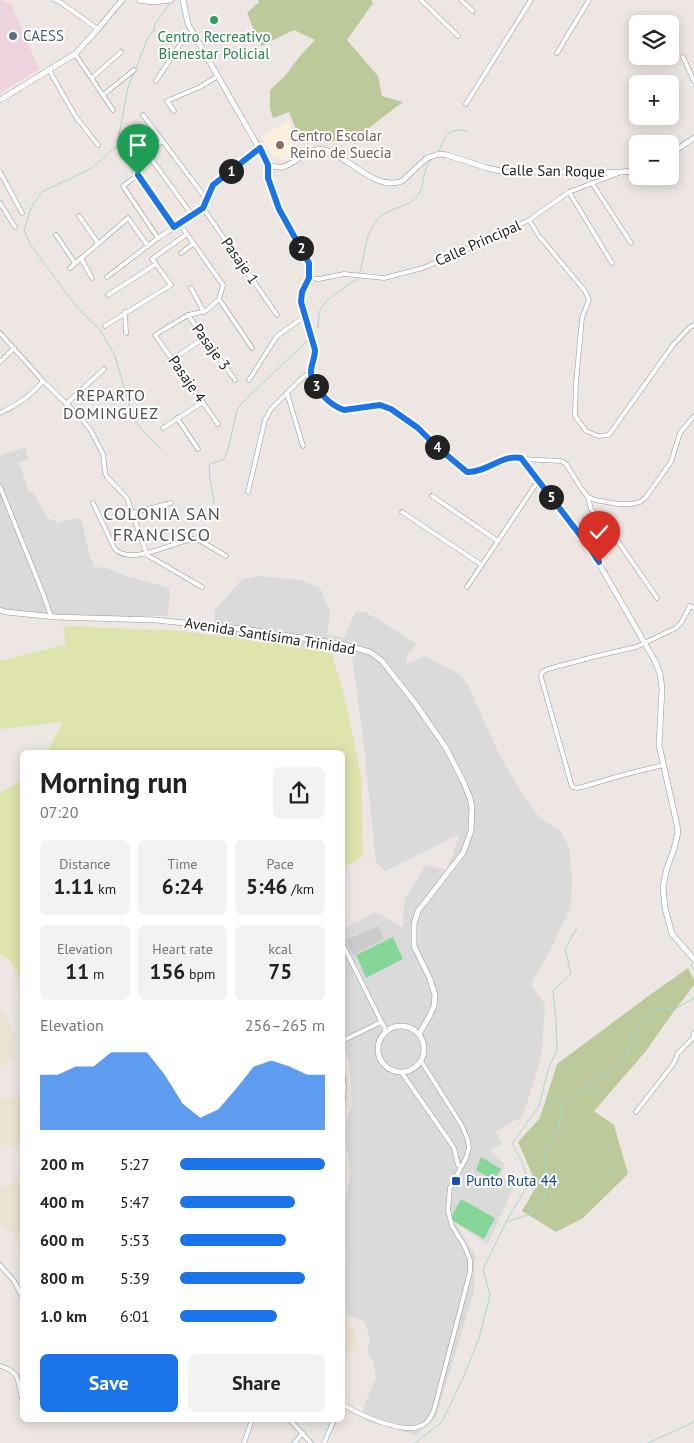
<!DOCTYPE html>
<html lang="en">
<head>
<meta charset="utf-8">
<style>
  body { margin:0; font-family:"PT Sans",sans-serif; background:#f2f2f2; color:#222; height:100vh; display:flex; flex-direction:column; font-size:19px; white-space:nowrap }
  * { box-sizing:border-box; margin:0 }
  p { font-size:16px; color:#767676 }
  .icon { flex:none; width:28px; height:28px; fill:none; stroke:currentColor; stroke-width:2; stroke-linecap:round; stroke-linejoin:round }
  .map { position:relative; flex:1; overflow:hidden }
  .panel { position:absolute; left:20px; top:750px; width:325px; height:672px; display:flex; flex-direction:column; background:#fff; border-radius:8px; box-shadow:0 2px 12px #0003 }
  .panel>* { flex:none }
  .fabs { position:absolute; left:629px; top:15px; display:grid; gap:10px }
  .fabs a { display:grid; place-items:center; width:50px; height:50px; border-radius:8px; background:#fff; box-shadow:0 2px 12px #0003; font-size:25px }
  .pin { position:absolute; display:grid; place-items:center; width:42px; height:42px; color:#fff; margin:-51px -21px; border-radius:50% 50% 50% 0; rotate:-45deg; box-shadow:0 0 5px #0007 }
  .pin .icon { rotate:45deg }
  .km { position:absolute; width:25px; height:25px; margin:-12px; border-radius:50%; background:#222; color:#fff; font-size:14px; line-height:25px; text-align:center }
  .round { display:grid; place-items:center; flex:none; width:52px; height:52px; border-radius:8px; background:#f2f2f2 }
  .headline { display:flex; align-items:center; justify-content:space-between; height:85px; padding:0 20px }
  h1 { font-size:28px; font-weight:600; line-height:38px }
  .metrics { display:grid; grid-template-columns:repeat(3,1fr); gap:8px; height:85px; padding:5px 20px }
  .metrics div { display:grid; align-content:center; border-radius:8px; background:#f2f2f2; text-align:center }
  .metrics b { font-size:21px; font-weight:600 }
  .metrics small { font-size:14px; font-weight:400 }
  .metrics p { font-size:14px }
  .chart { height:140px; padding:10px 20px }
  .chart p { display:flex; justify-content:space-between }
  .chart svg { width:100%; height:90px; margin-top:5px; fill:#1a73e8; opacity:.7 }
  .action { display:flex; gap:10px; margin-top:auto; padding:10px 20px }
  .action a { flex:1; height:58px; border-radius:8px; background:#1a73e8; color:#fff; font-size:20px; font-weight:600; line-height:58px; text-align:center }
  .action a+a { background:#f2f2f2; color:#222 }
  ul { padding:0 20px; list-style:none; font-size:16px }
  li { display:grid; grid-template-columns:80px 60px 1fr; align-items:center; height:38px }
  li i { height:12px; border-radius:6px; background:#1a73e8 }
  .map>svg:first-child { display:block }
  .residential { fill:#dbdada }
  .commercial { fill:#edd3dd }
  .education { fill:#fcf0dd }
  .religious { fill:#cbcbcb }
  .farmland { fill:#ebe2cf }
  .grass { fill:#dfe4ac }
  .forest { fill:#bcca9b }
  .pitch { fill:#86d797 }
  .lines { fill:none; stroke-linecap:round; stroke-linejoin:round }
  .stream { stroke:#a6d8cf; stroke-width:1 }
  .minor-casing { stroke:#979797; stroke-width:5 }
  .tertiary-casing { stroke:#979797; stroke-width:6 }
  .minor { stroke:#fff; stroke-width:4 }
  .tertiary { stroke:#fff; stroke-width:5 }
  .route-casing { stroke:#fff; stroke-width:10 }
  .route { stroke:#1a73e8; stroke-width:6 }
  .leisure-dot { fill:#2e9e5b; stroke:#fff; stroke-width:2 }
  .service-dot { fill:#5c6f8a; stroke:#fff; stroke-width:2 }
  .education-dot { fill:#8d6e63; stroke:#fff; stroke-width:2 }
  .transit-dot { fill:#1a4fb4; stroke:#fff; stroke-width:2 }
  .labels { text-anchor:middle; stroke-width:4; stroke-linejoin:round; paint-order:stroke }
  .service-label { font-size:15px; fill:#4e5e75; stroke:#fff; text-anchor:start }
  .leisure-label { font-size:15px; fill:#27864d; stroke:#fff }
  .education-label { font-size:15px; fill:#785e54; stroke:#fff; text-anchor:start }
  .street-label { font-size:15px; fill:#1d1d1d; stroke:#fff }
  .transit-label { font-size:15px; fill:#164399; stroke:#fff; text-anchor:start }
  .neighbourhood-label { font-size:16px; letter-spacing:1px; fill:#505050; stroke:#fff }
  .quarter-label { font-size:18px; letter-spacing:1px; fill:#505050; stroke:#fff }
</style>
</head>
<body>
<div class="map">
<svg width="694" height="1443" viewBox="0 0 694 1443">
  <rect width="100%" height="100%" fill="#ede6e3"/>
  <g class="residential">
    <polygon points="25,447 29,458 19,463 29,491 34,494 47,517 57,523 76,518 82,521 89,554 95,568 104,567 129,577 170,588 168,616 64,616 7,611 0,607 0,456"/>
    <polygon points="258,576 301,580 320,588 330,612 327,634 344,638 355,612 366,612 417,644 407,654 407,664 425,656 461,675 469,687 498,752 524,797 540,818 560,831 569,847 572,877 571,905 553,945 531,984 545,1005 542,1051 532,1088 522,1117 495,1132 502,1144 489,1150 504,1163 502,1176 514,1187 487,1245 455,1222 475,1255 474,1292 436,1417 416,1435 366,1421 363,1408 376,1378 374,1362 367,1354 370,1339 365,1322 346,1314 345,1297 343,1290 343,1272 347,1252 343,1245 343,1213 351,1171 345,1139 347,1119 352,1106 350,1063 343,1046 343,927 344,929 375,912 403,927 404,900 426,865 446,870 460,834 385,871 376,863 365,755 352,654 214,635 215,610 241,580"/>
    <polygon points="342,1063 347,1082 343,1160 342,1160"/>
  </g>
  <polygon class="commercial" points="0,0 11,3 39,69 0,93"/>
  <polygon class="education" points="289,120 295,154 283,160 274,157 261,137"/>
  <polygon class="religious" points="378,926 384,939 353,955 346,940"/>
  <g class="farmland">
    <polygon points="0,1010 5,1015 15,1035 13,1057 0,1069"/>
    <polygon points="22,1095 22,1147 6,1145 0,1149 0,1101"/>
    <polygon points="22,1177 22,1239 0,1223 0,1190"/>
    <polygon points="343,1310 359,1342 348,1356 343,1351"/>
  </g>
  <g class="grass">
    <polygon points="63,626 182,631 331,651 346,702 361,776 363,856 343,868 342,752 47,752 63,722 0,729 0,661 66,644"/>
    <polygon points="22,780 22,982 9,959 0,955 0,793"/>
  </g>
  <g class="forest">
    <polygon points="258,0 371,0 373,3 347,40 378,76 382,96 403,102 375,123 356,140 301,142 289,112 273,118 270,109 270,90 285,76 300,56 315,40 294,30 261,46 247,13 259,2"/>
    <polygon points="688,968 694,980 694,985 674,1011 646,1051 594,1111 614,1125 628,1174 583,1218 556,1232 522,1211 537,1185 518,1142 540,1118 557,1064 651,994"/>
  </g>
  <g class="pitch">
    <polygon points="393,937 403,959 366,978 356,955"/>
    <polygon points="481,1157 501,1169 494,1180 476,1170"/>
    <polygon points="461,1199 495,1218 484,1239 450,1219"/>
  </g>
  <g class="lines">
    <g class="stream">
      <polyline points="136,69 147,39 154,30 155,24 170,3"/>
      <polyline points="134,72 128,87 117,146 92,168 42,192 31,208 24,230 30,244 76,306 100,330 115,356 133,418 142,430 161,449"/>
      <path d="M438,153C446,137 446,127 467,131"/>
      <path d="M359,274C366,255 364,230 381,216C393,206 407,209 418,195C426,184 421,169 432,159"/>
      <polyline points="318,328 319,312 327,300 358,278"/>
      <path d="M214,502C213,491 207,473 210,464L223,460L228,450L237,410L244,401L309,339"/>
      <polyline points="692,963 691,965 694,970"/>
      <polyline points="506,1222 530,1214 543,1201 547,1189 545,1158 548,1142 558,1131 563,1102 582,1092 599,1078 621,1064 627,1055 637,1028 644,1015 659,1009 675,1009 694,998"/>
      <polyline points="415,1443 442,1422 464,1376 479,1338 490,1295 483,1269 508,1218 529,1184 521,1159 512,1144 539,1106 548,1070 557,1049 556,1020 553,991 571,974 565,949 577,928"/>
      <polyline points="648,1443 694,1422"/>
    </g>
    <g class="minor-casing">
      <g id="minor">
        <polyline points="55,0 60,2 98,29"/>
        <polyline points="421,0 458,36"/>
        <polyline points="461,0 473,11"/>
        <polyline points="557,53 589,0"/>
        <polyline points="75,54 113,110"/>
        <polyline points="683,57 694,81"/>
        <polyline points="49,70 76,117 98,145"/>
        <polyline points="92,78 121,52"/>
        <polyline points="156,81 181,43 194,34"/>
        <polyline points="103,95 134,70"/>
        <polyline points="466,104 531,0"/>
        <polyline points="174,111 167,101 200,87 218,76"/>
        <polyline points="143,115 207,200"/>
        <polyline points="162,141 147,153 192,215"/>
        <polyline points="133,167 174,227"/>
        <polyline points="0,172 22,213"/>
        <polyline points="138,175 123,186 158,238"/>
        <polyline points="592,183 631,243"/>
        <polyline points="569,192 612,263"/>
        <polyline points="0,203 15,227"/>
        <polyline points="203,208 277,315"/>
        <polyline points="79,216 98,243"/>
        <polyline points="529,220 539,236 585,291 589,300 582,318 576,383 575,416 586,431 598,436 608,435 611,432 673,345 690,327 694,325"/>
        <polyline points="179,223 223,285 219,299 252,348"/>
        <polyline points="56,235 75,263"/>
        <polyline points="181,253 193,244"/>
        <polyline points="81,258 92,278"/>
        <polyline points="70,268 128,218 148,246"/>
        <polyline points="107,277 158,238 203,208 213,185 259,148"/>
        <polyline points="309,278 319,279 344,274 384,278 423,268 470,248 529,220 569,192 619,173"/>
        <polyline points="191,288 204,312"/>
        <polyline points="108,295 156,264"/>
        <polyline points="125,312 126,333"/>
        <polyline points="188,315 235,380"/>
        <polyline points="105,326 171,285 152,259 187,234"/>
        <polyline points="0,333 43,381 82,419 91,431 103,454 105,472 107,477 127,498 147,555 202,587"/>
        <polyline points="173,359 204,338"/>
        <polyline points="0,362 14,348"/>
        <polyline points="249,380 277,336 305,316"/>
        <polyline points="287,393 303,446"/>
        <polyline points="66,404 104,369"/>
        <path d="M0,413C18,405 31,396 43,381"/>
        <polyline points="177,418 198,449"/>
        <polyline points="218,424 155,335 188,315 206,311 219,299"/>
        <polyline points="163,428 203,402"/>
        <polyline points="522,459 561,461 566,464 581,488 588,497 595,500 618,504 631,504 640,502 646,497 671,462 680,433 694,416"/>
        <polyline points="0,487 42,591 51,616"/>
        <polyline points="248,492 265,420 271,409 300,380 311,371"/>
        <polyline points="432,496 498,541"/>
        <polyline points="588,497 591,509 615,537 657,598"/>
        <path d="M93,503L115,549C131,566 173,542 193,539L199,540L226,556"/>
        <polyline points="402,512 482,565"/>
        <polyline points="132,513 171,503"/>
        <polyline points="467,587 538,481"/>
        <polyline points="663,765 623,775 582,787 577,788 572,787 541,677 542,672 548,669 597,656 636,647 676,628 681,623 690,606 694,608"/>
        <polyline points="342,943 386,1031"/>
        <polyline points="342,1041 381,1022"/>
        <polyline points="342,1070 344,1087 342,1109"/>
        <polyline points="402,1073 450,1142 454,1148 458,1165 460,1166"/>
        <polyline points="636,1112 674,1063 678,1053 693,1038 694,1033"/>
        <polyline points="0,1265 14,1281 22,1296"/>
        <polyline points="342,1365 342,1369"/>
        <path d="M0,1366C21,1372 17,1381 22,1398"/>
        <path d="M342,1404C358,1414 400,1433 418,1427C426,1425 431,1418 434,1410L470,1272V1260L464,1245L452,1226L448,1210L450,1188L466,1158L469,1148L468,1140L461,1124L421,1061"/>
        <polyline points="290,1420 311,1443"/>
        <polyline points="244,1443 252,1420"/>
        <polyline points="294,1443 303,1433"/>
        <polyline points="324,1443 334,1420"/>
      </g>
    </g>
    <g class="tertiary-casing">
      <g id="tertiary">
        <polyline points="139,0 153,2 171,0"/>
        <path d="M183,0L188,24L259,148L268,165V178L279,209L309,263V278L302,292L301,301L315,351C315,359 311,366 311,374C312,388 332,406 344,410L380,405L391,409L418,428L437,447L467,473C486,473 504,452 522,459L590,548L655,661L660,674L662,688L659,745L677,825L678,832L674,849L667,868L663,887L665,908L672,934L694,959"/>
        <polyline points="0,100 75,54 98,29 122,0"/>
        <polyline points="670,154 694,138"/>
        <path d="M268,165C273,166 278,168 283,167C297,163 309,146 325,150C350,157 375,192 402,181L427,158L439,154L447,155L487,168L509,173L551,171L586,174L638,171"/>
        <polyline points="0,610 6,612 56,617 156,620 251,630 341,644 370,652 382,661 415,703 446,748 463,781 470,798 472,807 471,831 463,853 418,911 414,924 414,946 430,979 435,995 434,1006 429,1017 419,1034"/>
        <circle cx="401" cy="1049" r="23"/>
      </g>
    </g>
    <use href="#minor" class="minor"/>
    <use href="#tertiary" class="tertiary"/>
  </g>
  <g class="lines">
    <g class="route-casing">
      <path id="route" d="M138,175L174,227L203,208L213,185L260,148L268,165V178L279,209L309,263V278L302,292L301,302L315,350C315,359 310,366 311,374C312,388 331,406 344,410L380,405L391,409L418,428L437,447L467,472C486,473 502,454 521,458L590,548L599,562"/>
    </g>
    <use href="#route" class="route"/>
  </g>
  <circle class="leisure-dot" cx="214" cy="20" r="5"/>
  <circle class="service-dot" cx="13" cy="36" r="5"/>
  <circle class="education-dot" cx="280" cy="145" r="5"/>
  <rect class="transit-dot" x="451" y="1176" width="10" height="10" rx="2.5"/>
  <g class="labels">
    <g class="service-label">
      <text x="23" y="41">CAESS</text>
    </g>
    <g class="leisure-label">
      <text x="214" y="42">Centro Recreativo<tspan x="214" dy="17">Bienestar Policial</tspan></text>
    </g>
    <g class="education-label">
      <text x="290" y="141">Centro Escolar<tspan x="290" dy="17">Reino de Suecia</tspan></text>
    </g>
    <g class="street-label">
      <text transform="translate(553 171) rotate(1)" y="5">Calle San Roque</text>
      <text transform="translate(478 243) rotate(-24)" y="5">Calle Principal</text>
      <text transform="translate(240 261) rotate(55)" y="5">Pasaje 1</text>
      <text transform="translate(211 347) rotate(54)" y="5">Pasaje 3</text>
      <text transform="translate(187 379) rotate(55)" y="5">Pasaje 4</text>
      <text transform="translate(270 636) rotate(9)" y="5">Avenida Santísima Trinidad</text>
    </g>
    <g class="transit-label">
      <text x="466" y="1186">Punto Ruta 44</text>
    </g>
    <g class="neighbourhood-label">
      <text x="111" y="401">REPARTO<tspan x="111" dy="18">DOMINGUEZ</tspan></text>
    </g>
    <g class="quarter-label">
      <text x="162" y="520">COLONIA SAN<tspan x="162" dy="21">FRANCISCO</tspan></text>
    </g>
  </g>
</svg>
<div class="fabs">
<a><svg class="icon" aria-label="layers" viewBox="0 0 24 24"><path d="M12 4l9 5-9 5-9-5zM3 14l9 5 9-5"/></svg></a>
<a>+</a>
<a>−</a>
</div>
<div class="pin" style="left:138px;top:175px;background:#1e9e55"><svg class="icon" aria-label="arrive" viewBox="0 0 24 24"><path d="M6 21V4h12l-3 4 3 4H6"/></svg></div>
<div class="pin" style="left:599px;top:562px;background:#d93025"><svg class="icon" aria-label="check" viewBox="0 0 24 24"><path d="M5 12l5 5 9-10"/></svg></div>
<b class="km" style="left:231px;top:171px">1</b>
<b class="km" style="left:301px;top:248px">2</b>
<b class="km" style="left:316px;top:386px">3</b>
<b class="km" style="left:437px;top:447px">4</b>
<b class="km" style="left:551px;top:497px">5</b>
<section class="panel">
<div class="headline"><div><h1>Morning run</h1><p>07:20</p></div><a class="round"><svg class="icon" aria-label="share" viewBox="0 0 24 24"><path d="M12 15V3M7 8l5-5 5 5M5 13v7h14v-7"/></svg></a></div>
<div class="metrics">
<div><p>Distance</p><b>1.11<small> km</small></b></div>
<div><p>Time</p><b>6:24</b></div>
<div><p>Pace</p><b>5:46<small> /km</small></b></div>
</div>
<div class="metrics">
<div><p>Elevation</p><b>11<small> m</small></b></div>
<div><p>Heart rate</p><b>156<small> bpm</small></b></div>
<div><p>kcal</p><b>75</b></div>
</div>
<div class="chart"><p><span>Elevation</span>256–265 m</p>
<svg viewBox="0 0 160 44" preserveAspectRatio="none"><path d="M0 44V17L10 17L20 13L30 13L40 6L50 6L60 6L70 17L80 31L90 38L100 34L110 24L120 13L130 10L140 13L150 17L160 17V44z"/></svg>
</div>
<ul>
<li><b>200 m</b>5:27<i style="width:100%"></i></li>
<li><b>400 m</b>5:47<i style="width:79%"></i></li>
<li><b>600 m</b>5:53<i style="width:73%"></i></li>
<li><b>800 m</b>5:39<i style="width:86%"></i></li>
<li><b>1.0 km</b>6:01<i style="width:67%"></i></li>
</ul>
<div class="action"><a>Save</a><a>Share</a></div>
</section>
</div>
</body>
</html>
